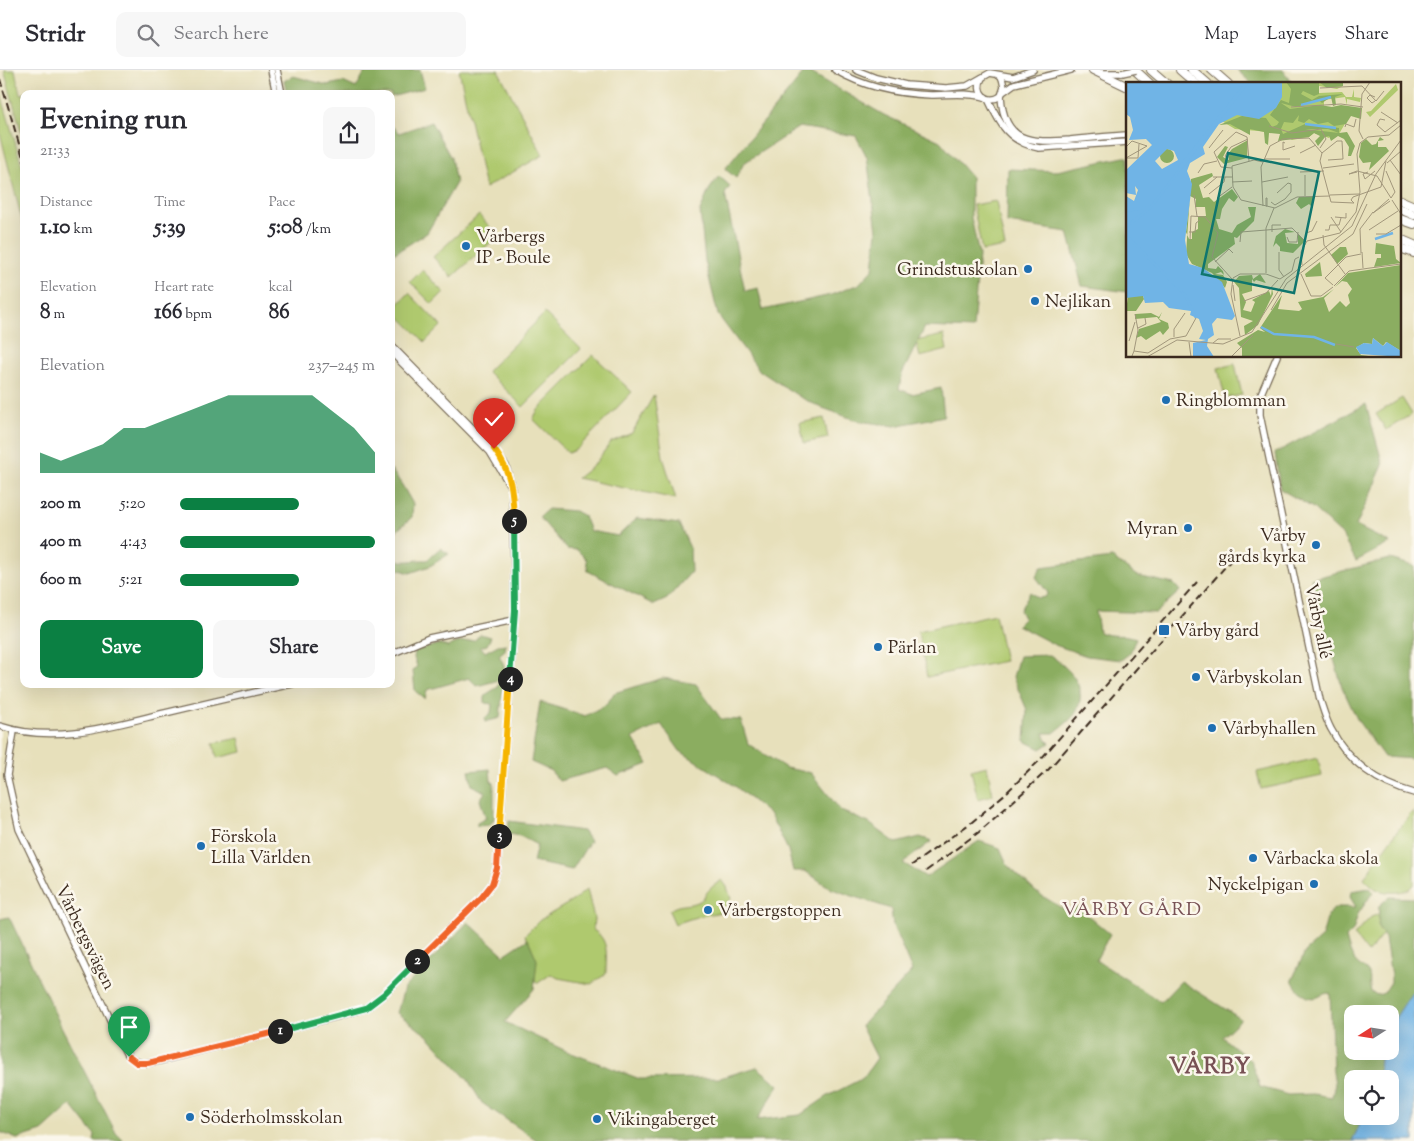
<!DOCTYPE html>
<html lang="en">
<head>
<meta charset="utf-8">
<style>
  body { margin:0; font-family:"Sorts Mill Goudy",serif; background:#f7f7f7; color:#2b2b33; height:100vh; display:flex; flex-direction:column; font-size:19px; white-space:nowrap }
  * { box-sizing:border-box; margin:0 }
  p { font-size:16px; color:#7c7c81 }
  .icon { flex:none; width:28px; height:28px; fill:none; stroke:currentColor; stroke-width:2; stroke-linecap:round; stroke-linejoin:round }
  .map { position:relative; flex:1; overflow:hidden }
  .side { position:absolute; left:20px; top:20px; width:375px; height:598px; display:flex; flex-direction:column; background:#fff; border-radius:10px; box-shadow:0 5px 20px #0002 }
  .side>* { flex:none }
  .needle { width:32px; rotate:258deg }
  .buttons { position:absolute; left:1344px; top:935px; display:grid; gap:10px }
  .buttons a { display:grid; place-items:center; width:55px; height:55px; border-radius:10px; background:#fff; box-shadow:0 5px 20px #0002; font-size:25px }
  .pin { position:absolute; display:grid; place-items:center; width:42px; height:42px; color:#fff; margin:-51px -21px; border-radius:50% 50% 50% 0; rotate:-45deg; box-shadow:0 0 5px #0007 }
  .pin .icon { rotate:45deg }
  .km { position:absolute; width:25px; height:25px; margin:-12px; border-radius:50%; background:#222; color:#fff; font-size:14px; line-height:25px; text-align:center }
  .round { display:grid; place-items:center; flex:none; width:52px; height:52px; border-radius:10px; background:#f7f7f7 }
  .head { display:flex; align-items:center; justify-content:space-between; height:85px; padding:0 20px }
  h1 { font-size:28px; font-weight:700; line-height:38px }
  .metrics { display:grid; grid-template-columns:repeat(3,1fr); gap:8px; height:85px; padding:5px 20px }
  .metrics div { display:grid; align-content:center }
  .metrics b { font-size:21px; font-weight:700 }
  .metrics small { font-size:14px; font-weight:400 }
  .metrics p { font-size:14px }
  .chart { height:140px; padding:10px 20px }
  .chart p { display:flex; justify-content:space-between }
  .chart svg { width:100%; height:90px; margin-top:5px; fill:#0b8043; opacity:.7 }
  .action { display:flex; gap:10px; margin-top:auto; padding:10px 20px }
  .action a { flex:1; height:58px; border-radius:10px; background:#0b8043; color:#fff; font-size:20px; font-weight:700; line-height:58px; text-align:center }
  .action a+a { background:#f7f7f7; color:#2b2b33 }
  ul { padding:0 20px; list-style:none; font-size:16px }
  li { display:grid; grid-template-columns:80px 60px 1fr; align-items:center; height:38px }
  li i { height:12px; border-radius:6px; background:#0b8043 }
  header { display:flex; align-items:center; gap:30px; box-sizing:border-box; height:70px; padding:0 25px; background:#fff; border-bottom:1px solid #e1e1e2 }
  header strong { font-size:24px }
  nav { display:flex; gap:28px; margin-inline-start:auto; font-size:18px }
  .search { width:350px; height:45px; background:#f7f7f7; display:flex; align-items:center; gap:12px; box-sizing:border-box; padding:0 18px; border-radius:10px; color:#7c7c81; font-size:19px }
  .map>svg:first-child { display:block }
  .green { fill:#afc96e; stroke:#757a46 }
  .forest { fill:#8bad61; stroke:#636c40 }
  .water { fill:#70b4e6; stroke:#566f82 }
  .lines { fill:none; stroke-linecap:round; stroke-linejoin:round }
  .secondary-casing { stroke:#776a55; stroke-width:8 }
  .highway-casing { stroke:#776a55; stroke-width:10 }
  .secondary { stroke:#fff; stroke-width:5.5 }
  .highway { stroke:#fff; stroke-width:8 }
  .rail { stroke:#3b2a1e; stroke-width:2; stroke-dasharray:8 4; stroke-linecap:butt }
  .secondary-bridge-casing { stroke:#776a55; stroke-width:8; stroke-linecap:butt }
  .secondary-bridge { stroke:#fff; stroke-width:5.5 }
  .split-1-casing { stroke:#fff; stroke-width:10 }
  .split-2-casing { stroke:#fff; stroke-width:10 }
  .split-3-casing { stroke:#fff; stroke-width:10 }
  .split-4-casing { stroke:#fff; stroke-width:10 }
  .split-5-casing { stroke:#fff; stroke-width:10 }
  .split-6-casing { stroke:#fff; stroke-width:10 }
  .split-1 { stroke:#f0652b; stroke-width:6 }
  .split-2 { stroke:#22a559; stroke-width:6 }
  .split-3 { stroke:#f0652b; stroke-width:6 }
  .split-4 { stroke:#f5b400; stroke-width:6 }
  .split-5 { stroke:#22a559; stroke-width:6 }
  .split-6 { stroke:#f5b400; stroke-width:6 }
  .poi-dot { fill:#1f6fb2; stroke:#fbf7ec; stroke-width:2 }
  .labels { text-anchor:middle; stroke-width:5; stroke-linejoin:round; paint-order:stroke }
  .poi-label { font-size:18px; fill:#3b2a1e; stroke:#fbf7ec; text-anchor:start }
  .street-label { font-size:18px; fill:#3b2a1e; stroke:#fbf7ec }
  .neighbourhood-label { font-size:19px; letter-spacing:1px; fill:#785155; stroke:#fbf7ec }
  .district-label { font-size:22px; font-weight:bold; letter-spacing:1px; fill:#785155; stroke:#fbf7ec }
  .inset-river { fill:none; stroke:#70b4e6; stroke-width:2.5 }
  .inset-road { fill:none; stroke:#a2977c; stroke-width:1 }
  .view { fill:#0f766e; fill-opacity:0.15; stroke:#0f766e; stroke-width:2.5 }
  .inset-edge { fill:none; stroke:#3b2a1e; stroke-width:2.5 }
</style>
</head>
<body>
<header>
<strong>Stridr</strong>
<div class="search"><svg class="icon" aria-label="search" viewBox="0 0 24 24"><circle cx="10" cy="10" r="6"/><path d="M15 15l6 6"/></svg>Search here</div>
<nav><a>Map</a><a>Layers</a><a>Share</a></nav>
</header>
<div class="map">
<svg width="1414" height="1071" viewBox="0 0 1414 1071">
  <rect width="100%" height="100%" fill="#fbf7ec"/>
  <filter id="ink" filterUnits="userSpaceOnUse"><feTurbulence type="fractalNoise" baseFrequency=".02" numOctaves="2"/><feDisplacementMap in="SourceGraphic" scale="10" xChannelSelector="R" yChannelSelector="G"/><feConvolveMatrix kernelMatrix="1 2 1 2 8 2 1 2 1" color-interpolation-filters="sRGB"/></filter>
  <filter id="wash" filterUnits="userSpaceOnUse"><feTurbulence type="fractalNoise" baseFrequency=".0096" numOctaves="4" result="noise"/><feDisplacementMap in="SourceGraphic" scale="20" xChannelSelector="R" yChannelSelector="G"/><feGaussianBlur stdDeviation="1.12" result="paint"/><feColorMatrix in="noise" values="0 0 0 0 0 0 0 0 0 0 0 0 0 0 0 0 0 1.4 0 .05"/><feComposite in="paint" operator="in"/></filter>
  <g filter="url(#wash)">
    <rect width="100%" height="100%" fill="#e7e0bb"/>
    <g class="green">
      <polygon points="4,0 15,0 20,24 35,22 37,24 24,24 24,71"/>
      <polygon points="459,0 498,0 543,85 485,118"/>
      <polygon points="0,20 24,103 24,158 0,63"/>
      <polygon points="996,131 1005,177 982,181 973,135"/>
      <polygon points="479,145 498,166 452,207 433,187"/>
      <polygon points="422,200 444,222 432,234 410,212"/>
      <polygon points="409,223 441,256 425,272 393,240"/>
      <polygon points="545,243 581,279 523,337 487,301"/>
      <polygon points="944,265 947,280 920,287 916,271"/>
      <polygon points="593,285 632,322 577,379 568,383 533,349 538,340"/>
      <polygon points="1235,294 1242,325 1225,328 1218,298"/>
      <polygon points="654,325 663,387 676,429 577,408 594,395 611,372 632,363"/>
      <polygon points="1402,328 1412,344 1386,360 1376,344"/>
      <polygon points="824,348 828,368 804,373 800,353"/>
      <polygon points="995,544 1005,591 927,607 918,561"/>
      <polygon points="239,668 242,682 217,688 214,673"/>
      <polygon points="1318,688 1322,706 1261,719 1257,702"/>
      <polygon points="987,696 993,725 978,729 971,700"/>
      <path d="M1412,742H1414V815C1407,824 1386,824 1376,819C1372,816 1367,811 1364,808L1388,773Z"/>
      <path d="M722,810L727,817L731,829L722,838L721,842L696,847L675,854L669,841C677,833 689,836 698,832C704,829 705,824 709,820C712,816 718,813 722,810Z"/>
      <path d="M587,819L594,848L593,860C610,870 606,886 606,904L591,914L558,908L551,904L538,913L530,905L529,876L525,865L540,850L574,830Z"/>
      <polygon points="1413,833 1383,864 1368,883 1354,865 1371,847"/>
    </g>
    <g class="forest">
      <polygon points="366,0 420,0 425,18 391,27 391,24 287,24 284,11 293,6 327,15 343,12 356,18"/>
      <polygon points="806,0 884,45 940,71 971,107 971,147 979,185 973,259 925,257 902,304 899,319 912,324 941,318 944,346 895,356 858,351 820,337 800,327 760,301 718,245 705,191 700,141 709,120 719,106 730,116 725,124 745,221 758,218 763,240 831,225 859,214 873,199 877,161 867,87 856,66 799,57 744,93 736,108 725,99"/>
      <polygon points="1237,0 1283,0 1293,14 1252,14"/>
      <polygon points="431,52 451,88 456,113 427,163 395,183 391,183 391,55 399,63"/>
      <polygon points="1124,87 1128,87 1128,222 1082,216 1068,162 1007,153 1008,99 1057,101"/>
      <polygon points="1366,334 1383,395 1356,456 1390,473 1356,491 1342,465 1313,438 1280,419 1275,383"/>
      <polygon points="391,399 402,415 413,434 412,447 391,466"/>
      <polygon points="548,439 575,441 584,446 590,461 618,466 637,448 679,454 690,478 691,502 667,529 654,535 588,501 586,489 577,480 567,479 539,447"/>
      <path d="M440,478L449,484L430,496L410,503L391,497V487C405,495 412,489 427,490Z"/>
      <path d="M1112,488L1137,506L1174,514L1180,521L1156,543L1096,541L1099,562C1111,568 1124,563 1136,568L1130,583L1121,590L1087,586L1055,575L1017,555L1024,548L1020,540L1030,522L1038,528L1045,527L1048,523L1036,507L1041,497Z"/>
      <polygon points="1390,489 1414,496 1414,689 1384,687 1358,651 1342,617 1311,509"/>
      <polygon points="480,564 491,567 487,575 481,577 485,582 498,575 506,574 505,580 499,585 504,595 504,606 500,648 485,652 485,648 491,643 492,634 485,633 485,625 498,617 499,610 477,616 469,608 427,620 425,629 415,621 413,601 417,596 414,588 415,581 439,574 448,577 456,573 475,570"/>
      <path d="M1050,585C1070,599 1090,618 1075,644C1070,651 1061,657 1054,663H1044L1046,669L1050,673L1041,679L1025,671L1027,640L1013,607L1019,586Z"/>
      <path d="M663,608L696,614L721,649L741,650L748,674L786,698L811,703L841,741L869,753L896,773L920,767L932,771L903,793L926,807L979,771L1000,778L1008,796L1036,822L1060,837L1067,839L1078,837L1110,864L1096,890L1161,932L1181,911L1241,949L1222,967L1251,991L1260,1017L1288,1025L1313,1024L1332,1027L1335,1014L1333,1001L1330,923C1325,923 1322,925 1318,927C1305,931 1297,919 1292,910L1305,882L1322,867L1328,845L1332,840L1338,837H1356L1350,827L1351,821L1370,818L1373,822L1358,844L1353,861L1346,868C1348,876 1351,887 1357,893C1361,897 1367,899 1369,904C1371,911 1368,916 1372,923L1378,925L1384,923L1391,912V906L1385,868L1378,857L1379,836L1389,827L1414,828V920L1390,957V944H1352V981H1381L1378,1009H1352V1046H1364L1352,1071H538L482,1033L468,1010L428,966L397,943L404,918L468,852L504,885L528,869L537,890L534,919L505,952L566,981L640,1009L720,1008L757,997L779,1015L757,1050L800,1045L828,1026L863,1008L877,988L861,956L912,901L893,856L891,839L832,819L805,801H793L788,780L770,745L735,716L680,681L661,654L633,668L648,694L618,706L607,698L559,711L551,701L531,692L540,632L585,646L607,634L614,623Z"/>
      <polygon points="490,699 491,711 494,713 494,749 490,755 477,756 477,753 486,748 480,730 485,722 472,715 469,701"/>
      <polygon points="509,751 583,761 590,771 572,800 533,792 537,775 520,766 508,764"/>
      <polygon points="9,847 62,958 116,1063 124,1071 94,1071 95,1065 71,1035 42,1061 17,1069 0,1062 0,849"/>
    </g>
    <polygon class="water" points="1414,919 1414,1071 1352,1071 1364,1046 1390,1046 1390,1009 1378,1009 1381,981 1390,981 1390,956"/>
  </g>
  <g filter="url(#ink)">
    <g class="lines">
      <g class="secondary-casing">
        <g id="secondary">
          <polyline points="271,0 276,24"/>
          <polyline points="277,0 282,24"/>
          <path d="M835,0C864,17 898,24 931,25C949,25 967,22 985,27"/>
          <polyline points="856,0 876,8 906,15 946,18 967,16 990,3 1013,7 1033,0"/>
          <polyline points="1102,3 1122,3"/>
          <path d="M982,8C974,22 987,35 1001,26L1004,17L1002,8L998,5"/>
          <polyline points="1003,22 1014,14 1071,0"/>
          <path d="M1001,26C1004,73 1030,73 1070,70C1089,68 1108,66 1128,65"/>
          <path d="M988,29C1000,55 1009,72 1039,78L1128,72"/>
          <polyline points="391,282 490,382 509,414"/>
          <path d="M1277,286L1260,326V345L1320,630C1323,639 1326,650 1331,659C1348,692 1379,714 1414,723"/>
          <polyline points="391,584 429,568 514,550"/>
          <path d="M0,656C55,674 111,656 165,643C207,633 250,623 292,614"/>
          <path d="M14,661L7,705L19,759L126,983C135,995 145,994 159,991L339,946L366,938L383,925L481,828L492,814L497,799L515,540L512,418L506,396L493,379L391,275"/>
        </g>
      </g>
      <g class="highway-casing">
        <g id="highway">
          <polyline points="1093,0 1128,17"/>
          <polyline points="1135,0 1150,14"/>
          <polyline points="1151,0 1167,14"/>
          <polyline points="1180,0 1196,14"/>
          <polyline points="1192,0 1208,14"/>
          <polyline points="1212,0 1228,14"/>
          <polyline points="1400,130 1414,136"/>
          <polyline points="1400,139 1414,145"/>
          <polyline points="1400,149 1414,154"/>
          <polyline points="1400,169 1414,175"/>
          <polyline points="1400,178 1414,183"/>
        </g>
      </g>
      <use href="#secondary" class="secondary"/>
      <use href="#highway" class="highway"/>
      <g class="rail">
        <polyline points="0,9 24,91"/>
        <polyline points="912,795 972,752 1006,723 1040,690 1197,512"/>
        <polyline points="926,801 979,762 1049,699 1232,489"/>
      </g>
      <g class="secondary-bridge-casing">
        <polyline id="secondary-bridge" points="1122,3 1136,0"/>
      </g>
      <use href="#secondary-bridge" class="secondary-bridge"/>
    </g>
  </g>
  <g class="lines" filter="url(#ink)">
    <g class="split-1-casing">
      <polyline id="split-1" points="129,987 137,993 148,993 280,961"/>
    </g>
    <g class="split-2-casing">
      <polyline id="split-2" points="280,961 366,938 383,925 417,891"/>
    </g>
    <g class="split-3-casing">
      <polyline id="split-3" points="417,891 481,828 492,814 497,798 499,766"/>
    </g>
    <g class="split-4-casing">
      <polyline id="split-4" points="499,766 510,609"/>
    </g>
    <g class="split-5-casing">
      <polyline id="split-5" points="510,609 515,540 514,451"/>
    </g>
    <g class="split-6-casing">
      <path id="split-6" d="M494,379C512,403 513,422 514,451"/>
    </g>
    <use href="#split-1" class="split-1"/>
    <use href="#split-2" class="split-2"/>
    <use href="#split-3" class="split-3"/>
    <use href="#split-4" class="split-4"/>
    <use href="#split-5" class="split-5"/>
    <use href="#split-6" class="split-6"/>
  </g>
  <g class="poi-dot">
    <circle cx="466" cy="176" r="5"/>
    <circle cx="1028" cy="199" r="5"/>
    <circle cx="1035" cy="231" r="5"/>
    <circle cx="1166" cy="330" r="5"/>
    <circle cx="1188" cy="458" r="5"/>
    <circle cx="1316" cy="475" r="5"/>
    <rect x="1158" y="554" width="12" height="12" rx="2.5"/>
    <circle cx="878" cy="577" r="5"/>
    <circle cx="1196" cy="607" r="5"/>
    <circle cx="1212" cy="658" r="5"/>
    <circle cx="201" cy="776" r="5"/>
    <circle cx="1253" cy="788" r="5"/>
    <circle cx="1314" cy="814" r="5"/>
    <circle cx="708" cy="840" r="5"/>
    <circle cx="190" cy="1047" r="5"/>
    <circle cx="597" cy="1049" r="5"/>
  </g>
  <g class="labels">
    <g class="poi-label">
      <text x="476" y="172">Vårbergs<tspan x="476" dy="21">IP - Boule</tspan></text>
      <text x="1018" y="205" text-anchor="end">Grindstuskolan</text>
      <text x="1045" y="237">Nejlikan</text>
      <text x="1176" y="336">Ringblomman</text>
      <text x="1178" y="464" text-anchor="end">Myran</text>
      <text x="1306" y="471" text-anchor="end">Vårby<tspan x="1306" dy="21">gårds kyrka</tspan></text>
      <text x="1175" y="566">Vårby gård</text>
      <text x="888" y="583">Pärlan</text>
      <text x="1206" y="613">Vårbyskolan</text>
      <text x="1222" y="664">Vårbyhallen</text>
      <text x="211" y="772">Förskola<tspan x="211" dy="21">Lilla Världen</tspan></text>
      <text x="1263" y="794">Vårbacka skola</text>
      <text x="1304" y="820" text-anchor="end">Nyckelpigan</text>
      <text x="718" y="846">Vårbergstoppen</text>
      <text x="200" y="1053">Söderholmsskolan</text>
      <text x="607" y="1055">Vikingaberget</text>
    </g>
    <g class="street-label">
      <text transform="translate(1319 551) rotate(78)" y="6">Vårby allé</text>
      <text transform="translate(86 867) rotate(64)" y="6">Vårbergsvägen</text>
    </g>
    <g class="neighbourhood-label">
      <text x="1132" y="845">VÅRBY GÅRD</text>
    </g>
    <g class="district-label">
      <text x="1210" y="1003">VÅRBY</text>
    </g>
  </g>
  <g transform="translate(1126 12)">
    <rect width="275" height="275" fill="#e7e0bb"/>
    <path d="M149,0H217V4L211,7L193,4V11L216,10L220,15H226L228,7V15L235,16L234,20L221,17V23L219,15L198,18V24L224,33L213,52L204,53L203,56L188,51L183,55L166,58L153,51L109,47L94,38ZM270,2L272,8L244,35L240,30L245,29Z" fill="#afc96e"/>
    <path d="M160,0H217V4L201,6L193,0V12L188,14L177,9L175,12L186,18L193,14L217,12L209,15L210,23L207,24L205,15L196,21L193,18L170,25L155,21L164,27L194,23L206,25L215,23L236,26L235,37L225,34L220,42L208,44L202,40L192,42L183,37L178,41L172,39L173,33L167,41L158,40L155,47L157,52L179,42L213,46V51L202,47H179L213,51L221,50L229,64L225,74H222L223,65L218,57L212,54L205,59L203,54L199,55L192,64L189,59L194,54L188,51L183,55L152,59L154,52L143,51L142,63L139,61L138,50L124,47V53L104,42L93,43L116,34L140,36L146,45L151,43L153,40L144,33L155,18L163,21L165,7ZM254,55L258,58L252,59V65H260L263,69L243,88L245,80L237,81L233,75L235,61L240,57L246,63L250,62ZM122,58L121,76L98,82L91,75L99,64L102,65L97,75L103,78L102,72L106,67ZM34 74a7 7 0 1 1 14 0a7 7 0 1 1-14 0ZM86,91L87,94L73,103L77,116L83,115L88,120L106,107L112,115L108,120L103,116L96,127L94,137H90L93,147L106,151L111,143L125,135L122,125H130L128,139L111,156L108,155L109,162L82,182V186L90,187L92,184L97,189L98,193L95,190L89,192L97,193L101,200L99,206L86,191L66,182L60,172L65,97ZM64,114L70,117L69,125H79L80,134H72V147L66,150V157H63L60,150ZM173,115H187V126L183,122L175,127L170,121ZM159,147L169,150L159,151L161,161L172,162V152L179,159L167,171L154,169V165L150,161L147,165L150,154ZM250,161L268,164L270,177L275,181L248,185L251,176H255V172H249ZM214,165H220L222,172L211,182L205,173ZM194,180L196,194L180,195L179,192ZM275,183V269L260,260L257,264L247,256L246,262L238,261L230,266L235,273L250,275H116V266L111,261L132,248L139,250L134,246L156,213L152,227L173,229L176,227L172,220L197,215L208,207L198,216L203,230L214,219L220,225L224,221L222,213L226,207L221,200L216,199L209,205L222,191ZM134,192L140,201L130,198L128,200L126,197V209L116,212L120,220L117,228L125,230L129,220L126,218L143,209L145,214L146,206L147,212L132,243L119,253L118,244L127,239L115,235L113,206L108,200L113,194L126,193L127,197ZM2,214H17L18,217L10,229H0ZM36,230L33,237L42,241L43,246L37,253L34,249L20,258L15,254L10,256L13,247L35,240L31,235L9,237V232L25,231L33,235Z" fill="#8bad61" fill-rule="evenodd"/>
    <path d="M0,0H156V15L150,26L133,37L111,33L93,42L77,65L79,72L64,81L61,89L66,102L59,158L63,182L77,186L96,200L109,234L106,238L91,236L86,242L88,253L82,257L81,264L88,275H67V261L80,258L73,257L77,249L73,237L64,233L65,229L43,226L37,220L19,221L17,214L0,216V114L8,119L12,108L9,104L10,113L0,111V88L26,63L20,57L3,58L7,48L4,35L0,32ZM41,67L48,69L52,78L36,87L29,79ZM247,256L257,264L261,260L275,269V275L234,272L230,265L238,261L246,262Z" fill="#70b4e6" fill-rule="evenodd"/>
    <path class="inset-river" d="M64,0L113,5M175,23L205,15M179,42L210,46M53,86L121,0M0,129L24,125M0,145L24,126L122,0M0,153L59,213L70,236M249,157L267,151M135,245L148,252L188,255L209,263"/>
    <path class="inset-road" d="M194,6L236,4L250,19L258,9M249,19L246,21L241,16L244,13L249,15M165,25L215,22L237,25M255,30L272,41M259,38L254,37L251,43L259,50L275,38M143,44L166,51L195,47L200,57L194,66M219,45L220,42L228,45L230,37M237,57L233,49L236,12L244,0M159,61L157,60V68L169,64M0,65L6,59L21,64L0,76M83,66L97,48M174,71L190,63M1,76H12L13,62M101,77L99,74L105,65L122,57M138,77H164M202,78L217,77L216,59H211L196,71L194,79L205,120L228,121M264,78L275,93M137,80L128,78L106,84L107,105L115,118L149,126L171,115L204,114M261,81L275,69M106,86L95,85L88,70L110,50L121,55L123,79M197,86L228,82M231,89L251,94L265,116M260,89L269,110L265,116M174,90L198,89M231,90L223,92L231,89M242,90L237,92L239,97L249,89M72,91L78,82L91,79M179,93V114M87,95H106M106,100L126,99M136,100L162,95M78,106L91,95M83,112L98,100L99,95M68,113L71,134M204,113L233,112M91,116L106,105M140,116H141V124H140ZM263,117L247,131L264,119M266,118L275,132M145,120L149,123L159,117L165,110V102L162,101L151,111M228,121L225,118L227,115L255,105L260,79M137,124L135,85L144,64L157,57L183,56L196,71M205,135L215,150M209,135L220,136V131M199,148H203L204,143H213L215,136M243,148L272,129M63,150H69L70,141L74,138M146,150V143H155M180,151L186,149L191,139M250,152H260L275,143M197,153L198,163L219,192M161,155L163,160H171L172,150M64,158L65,134L79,135L92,151L86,175L106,197M114,160L115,150L166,146L180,160M153,170V188L158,195M236,170L237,186M235,171L234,147L247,130M89,180L103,167L107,171M176,183L175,170L181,159L214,151L230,130L234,110L231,72L234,61L242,55L263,53L275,43M244,186L275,182M140,191V146L148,126M175,192L185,214H195L207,205M107,203L109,219M207,203L199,196L220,175L235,172M208,204L223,189L244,186M118,219L140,211L152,198M145,228L161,201L227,152L241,122M12,246L20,242L19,236M114,254L105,212L107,196L114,192H140L154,197L166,189L169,177L173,175M48,255V247L59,231M3,259L9,240M63,260L65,275M87,261L92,257H105M210,262L228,265M8,269L12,248L9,232M6,274L8,269L22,271L44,257L60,254L70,236M21,275L51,258L97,262L126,250L160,197L226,144L250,92L275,58M105,275L127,253"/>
    <path class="view" d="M102,71L193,90L168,211L76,192Z"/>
    <rect width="275" height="275" class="inset-edge"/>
  </g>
</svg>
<div class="buttons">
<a><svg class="needle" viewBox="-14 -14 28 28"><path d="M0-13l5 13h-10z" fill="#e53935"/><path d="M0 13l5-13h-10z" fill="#7c7c81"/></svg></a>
<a><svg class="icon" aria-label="locate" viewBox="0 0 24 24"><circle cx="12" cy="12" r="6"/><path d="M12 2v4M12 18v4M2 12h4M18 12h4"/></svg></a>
</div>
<div class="pin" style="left:129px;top:987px;background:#1e9e55"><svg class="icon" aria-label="arrive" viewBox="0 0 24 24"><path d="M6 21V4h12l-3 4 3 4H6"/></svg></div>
<div class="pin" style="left:494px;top:379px;background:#d93025"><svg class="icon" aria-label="check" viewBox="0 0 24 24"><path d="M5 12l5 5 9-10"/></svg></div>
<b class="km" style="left:280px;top:961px">1</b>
<b class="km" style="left:417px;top:891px">2</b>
<b class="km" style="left:499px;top:766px">3</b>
<b class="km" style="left:510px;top:609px">4</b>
<b class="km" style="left:514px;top:451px">5</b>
<section class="side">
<div class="head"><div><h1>Evening run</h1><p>21:33</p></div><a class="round"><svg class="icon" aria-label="share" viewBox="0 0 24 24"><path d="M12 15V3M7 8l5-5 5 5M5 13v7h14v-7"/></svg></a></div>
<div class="metrics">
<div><p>Distance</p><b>1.10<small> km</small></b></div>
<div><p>Time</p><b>5:39</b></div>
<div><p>Pace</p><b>5:08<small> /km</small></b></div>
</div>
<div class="metrics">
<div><p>Elevation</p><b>8<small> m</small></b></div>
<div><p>Heart rate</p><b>166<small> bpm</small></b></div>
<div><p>kcal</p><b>86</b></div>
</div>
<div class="chart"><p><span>Elevation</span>237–245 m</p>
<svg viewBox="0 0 160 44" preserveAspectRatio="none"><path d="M0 44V34L10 38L20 34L30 30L40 22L50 22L60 18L70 14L80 10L90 6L100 6L110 6L120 6L130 6L140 14L150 22L160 34V44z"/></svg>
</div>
<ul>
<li><b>200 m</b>5:20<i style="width:61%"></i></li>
<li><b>400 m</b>4:43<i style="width:100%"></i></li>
<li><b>600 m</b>5:21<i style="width:61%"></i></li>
</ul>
<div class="action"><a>Save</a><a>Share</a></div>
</section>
</div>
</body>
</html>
